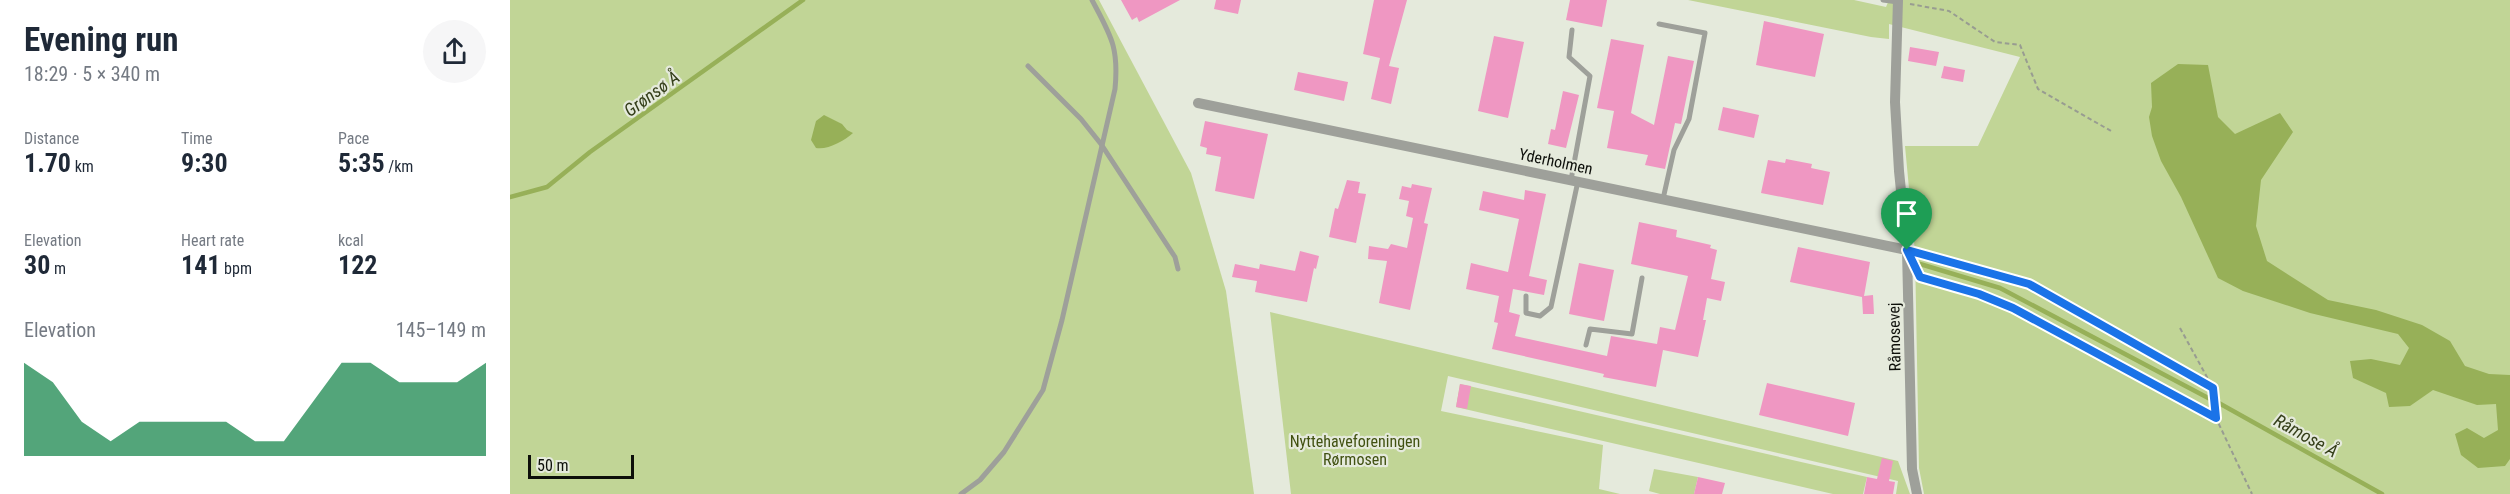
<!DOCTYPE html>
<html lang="en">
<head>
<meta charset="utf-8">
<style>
  body { margin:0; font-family:"Roboto Condensed",sans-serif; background:#f6f6f7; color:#1f2937; height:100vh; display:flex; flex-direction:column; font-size:22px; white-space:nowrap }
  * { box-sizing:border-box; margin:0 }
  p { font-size:20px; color:#747a83 }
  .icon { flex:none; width:33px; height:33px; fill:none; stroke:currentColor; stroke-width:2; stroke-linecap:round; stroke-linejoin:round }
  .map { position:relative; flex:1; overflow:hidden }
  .sheet { display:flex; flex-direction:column; background:#fff; width:510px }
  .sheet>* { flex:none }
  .scale { position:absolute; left:18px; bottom:15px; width:106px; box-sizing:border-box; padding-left:6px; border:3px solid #0d0f0a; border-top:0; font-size:16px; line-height:21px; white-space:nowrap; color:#0d0f0a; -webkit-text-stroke:4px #e5eadc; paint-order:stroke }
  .pin { position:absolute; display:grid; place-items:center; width:51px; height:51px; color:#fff; margin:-62px -26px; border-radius:50% 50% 50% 0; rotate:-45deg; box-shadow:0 0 6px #0007 }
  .pin .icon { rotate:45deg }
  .round { display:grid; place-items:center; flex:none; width:63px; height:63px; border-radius:32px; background:#f6f6f7 }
  .headline { display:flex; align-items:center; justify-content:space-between; height:102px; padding:0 24px }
  h1 { font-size:33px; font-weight:700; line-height:45px }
  .metrics { display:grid; grid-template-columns:repeat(3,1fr); gap:9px; height:102px; padding:6px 24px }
  .metrics div { display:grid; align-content:center }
  .metrics b { font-size:26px; font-weight:700 }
  .metrics small { font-size:16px; font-weight:400 }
  .metrics p { font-size:16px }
  .chart { height:168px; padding:12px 24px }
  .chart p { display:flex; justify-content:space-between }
  .chart svg { width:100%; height:108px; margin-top:6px; fill:#0b8043; opacity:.7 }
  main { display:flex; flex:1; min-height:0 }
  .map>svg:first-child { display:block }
  .green { fill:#c1d596 }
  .water { fill:#97b058 }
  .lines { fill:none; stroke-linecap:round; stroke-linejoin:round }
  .stream { stroke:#97b058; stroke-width:4.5 }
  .building { fill:#ef97c2 }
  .path { stroke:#989c91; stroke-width:2; stroke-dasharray:4.5 3; stroke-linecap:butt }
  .lane { stroke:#9ea09a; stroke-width:5 }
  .street { stroke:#9ea09a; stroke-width:10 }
  .route-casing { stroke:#fff; stroke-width:12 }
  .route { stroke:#1a73e8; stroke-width:8 }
  .labels { text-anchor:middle; stroke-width:4.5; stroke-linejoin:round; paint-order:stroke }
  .street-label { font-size:16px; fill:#0d0f0a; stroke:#e5eadc }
  .park-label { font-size:16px; fill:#415111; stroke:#e5eadc }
  .water-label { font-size:18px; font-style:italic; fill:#353f1a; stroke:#e5eadc }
</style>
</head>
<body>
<main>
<section class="sheet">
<div class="headline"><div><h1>Evening run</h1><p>18:29 · 5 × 340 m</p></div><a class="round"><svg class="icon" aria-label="share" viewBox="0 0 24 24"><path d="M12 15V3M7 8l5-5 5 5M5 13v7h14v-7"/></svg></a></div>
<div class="metrics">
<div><p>Distance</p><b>1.70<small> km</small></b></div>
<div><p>Time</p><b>9:30</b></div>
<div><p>Pace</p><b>5:35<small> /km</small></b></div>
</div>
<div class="metrics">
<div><p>Elevation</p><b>30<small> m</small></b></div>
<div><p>Heart rate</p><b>141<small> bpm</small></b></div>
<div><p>kcal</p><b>122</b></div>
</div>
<div class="chart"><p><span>Elevation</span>145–149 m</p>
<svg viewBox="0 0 160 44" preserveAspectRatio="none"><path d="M0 44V6L10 14L20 30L30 38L40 30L50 30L60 30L70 30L80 38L90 38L100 22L110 6L120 6L130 14L140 14L150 14L160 6V44z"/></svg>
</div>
</section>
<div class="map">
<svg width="2000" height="494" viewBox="0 0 2000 494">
  <rect width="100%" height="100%" fill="#e5eadc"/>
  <g class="green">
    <polygon points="0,0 589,0 681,173 716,291 744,494 0,494"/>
    <polygon points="1178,0 1344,0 1376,7 1379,0 2000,0 2000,494 1414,494 1409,468 1405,252 1395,146 1468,146 1510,57 1379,24 1379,39 1361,37"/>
    <polygon points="760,312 1388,461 1400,494 1386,494 1388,481 938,376 931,411 1093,445 1089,489 1110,494 781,494"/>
    <polygon points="950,384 1357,477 1353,494 1323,494 946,407"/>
    <polygon points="1144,469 1188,477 1184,494 1150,494 1139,491"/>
  </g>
  <g class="water">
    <polygon points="1668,64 1698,65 1708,117 1725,134 1770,113 1783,132 1751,180 1746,226 1757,261 1818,300 1866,310 1912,325 1940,341 1955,366 1979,374 2000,375 2000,459 1995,466 1968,468 1951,455 1945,434 1957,428 1974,438 1988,430 1986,404 1967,405 1923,390 1900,406 1879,407 1876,393 1843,378 1840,361 1861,359 1890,365 1899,348 1888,334 1800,313 1733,291 1708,278 1671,197 1651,161 1642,136 1639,117 1642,107 1641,83"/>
    <path d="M314,115L332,124L337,130L343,133C334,141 318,150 306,148L301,140L306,121Z"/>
  </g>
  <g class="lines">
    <g class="stream">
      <polyline points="0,197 37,187 80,152 293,0"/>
      <polyline points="1410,264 1490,288 1702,400"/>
      <polyline points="1707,402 1872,494"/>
    </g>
  </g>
  <g class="building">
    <polygon points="611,0 670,0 629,22 627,17 622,20"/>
    <polygon points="706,0 731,0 728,14 704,9"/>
    <polygon points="864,0 897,0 879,66 889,68 881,104 861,99 870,58 853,54"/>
    <polygon points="1060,0 1097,0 1092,27 1056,20"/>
    <polygon points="1254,21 1314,34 1305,77 1246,65"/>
    <polygon points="984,36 1014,42 998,118 968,111"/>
    <polygon points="1101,39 1134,45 1121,113 1144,125 1158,56 1184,61 1171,124 1165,123 1155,169 1135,165 1138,155 1097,148 1104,111 1087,108"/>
    <polygon points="1400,47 1429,52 1426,66 1398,61"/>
    <polygon points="1434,66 1455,70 1453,82 1431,78"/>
    <polygon points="788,72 838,82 834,101 784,90"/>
    <polygon points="1053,91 1069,95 1056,148 1038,144 1041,129 1045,130"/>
    <polygon points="1213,107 1249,115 1244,138 1208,130"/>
    <polygon points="695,121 758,134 744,199 705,191 711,157 696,154 697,148 690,146"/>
    <polygon points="1276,159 1302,164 1301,168 1320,172 1313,205 1251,193 1258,160 1275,163"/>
    <polygon points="837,180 850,182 848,193 856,194 846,243 819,237 825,208 828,209"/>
    <polygon points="902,184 922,188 914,223 918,224 900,310 869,303 877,261 858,259 859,246 878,249 881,244 897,248 903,218 896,216 899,201 889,199 892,186 901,188"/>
    <polygon points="1015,190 1036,194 1019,276 1037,280 1034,295 1003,289 999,312 1010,315 1005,336 1097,356 1101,336 1147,344 1150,327 1165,330 1178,276 1121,264 1129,222 1167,230 1166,237 1201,245 1200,248 1207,250 1201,279 1215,282 1211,301 1197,298 1193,320 1196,320 1188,357 1153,350 1146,387 1093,377 1094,374 982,349 988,323 984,322 989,296 956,289 961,263 998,272 1009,219 969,210 973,191 1014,200"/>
    <polygon points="1288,247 1360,262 1354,296 1363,295 1364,314 1353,314 1352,297 1280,282"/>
    <polygon points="790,251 809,256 806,269 804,268 797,302 745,292 747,281 722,277 725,264 749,269 750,264 785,271"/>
    <polygon points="1069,263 1104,270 1094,321 1059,314"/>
    <polygon points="1257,383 1345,403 1338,436 1249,415"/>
    <polygon points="950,384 961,386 957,409 946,407"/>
    <polygon points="1372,458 1383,461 1379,481 1385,482 1383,494 1354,494 1357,477 1367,479"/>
    <polygon points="1188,477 1215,483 1212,494 1184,494"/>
  </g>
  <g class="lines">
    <g class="path">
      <polyline points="1400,4 1439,11 1485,42 1510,45 1528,89 1601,131"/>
      <polyline points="1409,253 1519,284 1703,388"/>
      <polyline points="1410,277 1469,294 1503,308 1706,418"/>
      <polyline points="1670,328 1703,388 1706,418 1742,494"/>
    </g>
    <g class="lane">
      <polyline points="1373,0 1388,2"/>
      <polyline points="1149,24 1195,33 1179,119 1164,150 1153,199"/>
      <polyline points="518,66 571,119 591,144 665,257 668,269"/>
      <polyline points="1061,180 1080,76 1059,57 1062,30"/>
      <polyline points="1016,296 1016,313 1030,316 1041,307 1068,181"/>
      <polyline points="1076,345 1080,329 1122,334 1132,278"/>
      <path d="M451,494L470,480L494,452L533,390L552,320L605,89C609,47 601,36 582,0"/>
    </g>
    <g class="street">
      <polyline points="1388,0 1385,102 1389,171 1397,250 1402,469 1407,494"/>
      <polyline points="688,103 1397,250"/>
    </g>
  </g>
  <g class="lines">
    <g class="route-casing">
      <polygon id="route" points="1397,250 1519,284 1703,388 1706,418 1503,308 1469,294 1410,277"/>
    </g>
    <use href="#route" class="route"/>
  </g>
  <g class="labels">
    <g class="street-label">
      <text transform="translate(1046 161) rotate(12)" y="6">Yderholmen</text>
      <text transform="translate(1384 337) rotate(-91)" y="6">Råmosevej</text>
    </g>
    <g class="park-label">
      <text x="845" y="447">Nyttehaveforeningen<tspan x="845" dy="18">Rørmosen</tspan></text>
    </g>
    <g class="water-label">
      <text transform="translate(142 94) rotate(-36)" y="6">Grønsø Å</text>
      <text transform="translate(1796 436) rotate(29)" y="6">Råmose Å</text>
    </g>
  </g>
</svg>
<div class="scale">50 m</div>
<div class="pin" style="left:1397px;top:250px;background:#1e9e55"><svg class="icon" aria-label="arrive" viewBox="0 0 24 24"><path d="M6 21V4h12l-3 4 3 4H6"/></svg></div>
</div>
</main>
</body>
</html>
